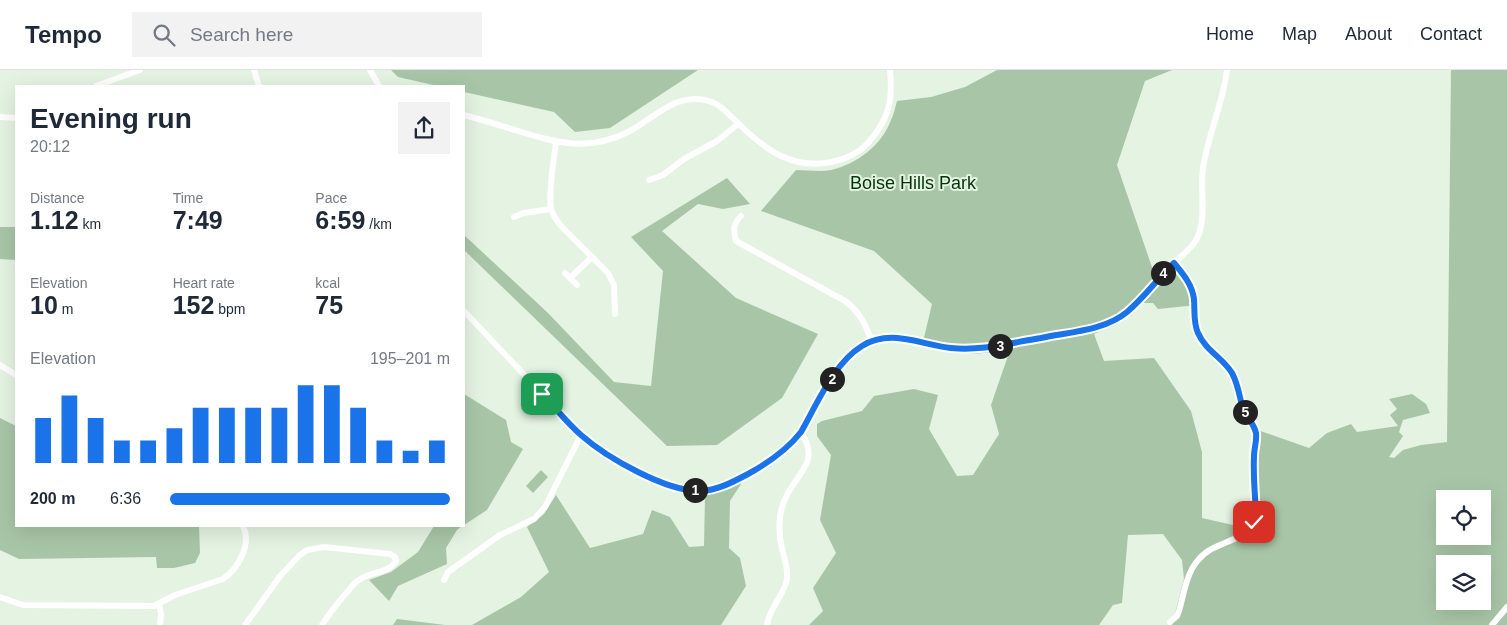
<!DOCTYPE html>
<html lang="en">
<head>
<meta charset="utf-8">
<style>
  body { margin:0; font-family:Arial,sans-serif; background:#f2f2f3; color:#1f2937; height:100vh; display:flex; flex-direction:column; font-size:19px; white-space:nowrap }
  * { box-sizing:border-box; margin:0 }
  p { font-size:16px; color:#747a83 }
  .icon { flex:none; width:28px; height:28px; fill:none; stroke:currentColor; stroke-width:2; stroke-linecap:round; stroke-linejoin:round }
  .map { position:relative; flex:1; overflow:hidden }
  .sheet { position:absolute; left:15px; top:15px; width:450px; height:442px; display:flex; flex-direction:column; background:#fff; border-radius:0px; box-shadow:0 5px 20px #0002 }
  .sheet>* { flex:none }
  .fabs { position:absolute; left:1436px; top:420px; display:grid; gap:10px }
  .fabs a { display:grid; place-items:center; width:55px; height:55px; border-radius:0px; background:#fff; box-shadow:0 5px 20px #0002; font-size:25px }
  .pin { position:absolute; display:grid; place-items:center; width:42px; height:42px; color:#fff; margin:-21px; border-radius:10px; box-shadow:0 2px 8px #0006 }
  .km { position:absolute; width:25px; height:25px; margin:-12px; border-radius:50%; background:#222; color:#fff; font-size:14px; line-height:25px; text-align:center }
  .round { display:grid; place-items:center; flex:none; width:52px; height:52px; border-radius:0px; background:#f2f2f3 }
  .headline { display:flex; align-items:center; justify-content:space-between; height:85px; padding:0 15px }
  h1 { font-size:28px; font-weight:700; line-height:38px }
  .figures { display:grid; grid-template-columns:repeat(3,1fr); gap:8px; height:85px; padding:5px 15px }
  .figures div { display:grid; align-content:center }
  .figures b { font-size:25px; font-weight:700 }
  .figures small { font-size:14px; font-weight:400 }
  .figures p { font-size:14px }
  .chart { height:140px; padding:10px 15px }
  .chart p { display:flex; justify-content:space-between }
  .chart svg { width:100%; height:90px; margin-top:5px; stroke:#1a73e8; stroke-width:6 }
  ul { padding:0 15px; list-style:none; font-size:16px }
  li { display:grid; grid-template-columns:80px 60px 1fr; align-items:center; height:38px }
  li i { height:12px; border-radius:6px; background:#1a73e8 }
  header { display:flex; align-items:center; gap:30px; box-sizing:border-box; height:70px; padding:0 25px; background:#fff; border-bottom:1px solid #e0e1e3 }
  header strong { font-size:24px }
  nav { display:flex; gap:28px; margin-inline-start:auto; font-size:18px }
  .search { width:350px; height:45px; background:#f2f2f3; display:flex; align-items:center; gap:12px; box-sizing:border-box; padding:0 18px; border-radius:0px; color:#747a83; font-size:19px }
  .map>svg:first-child { display:block }
  .green { fill:#a8c6a7; fill-rule:evenodd }
  .lines { fill:none; stroke-linecap:round; stroke-linejoin:round }
  .minor { stroke:#fff; stroke-width:6 }
  .route-casing { stroke:#fff; stroke-width:10 }
  .route { stroke:#1a73e8; stroke-width:6 }
  .labels { text-anchor:middle; stroke-width:4; stroke-linejoin:round; paint-order:stroke }
  .park-label { font-size:18px; fill:#053407; stroke:#e4f3e2 }
</style>
</head>
<body>
<header>
<strong>Tempo</strong>
<div class="search"><svg class="icon" aria-label="search" viewBox="0 0 24 24"><circle cx="10" cy="10" r="6"/><path d="M15 15l6 6"/></svg>Search here</div>
<nav><a>Home</a><a>Map</a><a>About</a><a>Contact</a></nav>
</header>
<div class="map">
<svg width="1507" height="555" viewBox="0 0 1507 555">
  <rect width="100%" height="100%" fill="#e4f3e2"/>
  <g class="green">
    <polygon points="391,0 698,0 610,58 575,62 554,42 464,22 464,16 438,16 398,7"/>
    <path d="M997,0H1172L1145,11L1117,95L1155,206L1183,197L1196,222L1197,235L1158,239L1153,233H1140L1116,255L1094,264L1104,291L1154,288L1191,341L1202,382V448L1246,458L1252,444L1251,389L1254,367L1252,358L1309,378L1327,363L1351,354L1357,362L1398,356L1390,345L1397,339L1389,329L1412,324L1426,334L1430,343L1403,350L1399,362L1403,366L1389,387L1394,388L1403,380L1421,375L1447,372L1451,0H1507V555H1172L1184,509L1182,490L1163,464L1128,465L1122,533L1113,535L1099,555H809L823,541L813,518L836,483L820,450L831,385L817,366V354L822,351L862,341L874,326L914,319L938,325L929,359L957,406L973,405L999,364L991,335L1010,280L974,284L922,276L932,234L874,181L761,141L796,100C808,100 820,102 831,100C857,94 882,75 891,50C894,44 895,38 897,31L931,27L965,17ZM1445,429H1482V466H1445ZM1445,494H1482V531H1445Z"/>
    <polygon points="727,108 750,134 723,139 698,134 662,161 736,228 818,264 782,328 717,375 667,376 464,180 464,165 548,243 614,312 651,316 663,201 631,167"/>
    <polygon points="0,157 16,157 16,190 0,189"/>
    <polygon points="464,324 506,350 511,372 523,379 487,440 464,455"/>
    <polygon points="0,348 16,356 16,456 199,456 200,483 195,493 174,498 157,498 156,487 19,489 0,480"/>
    <polygon points="541,400 548,407 533,423 526,416"/>
    <polygon points="743,411 730,431 729,478 740,488 746,516 721,555 472,555 521,527 549,502 527,457 544,444 556,425 590,478 643,464 652,440 670,447 689,477 704,476 705,426"/>
    <polygon points="434,456 462,456 457,460 446,478 447,494 398,516 389,531 369,510 391,502 418,482"/>
    <polygon points="397,549 445,555 393,555"/>
  </g>
  <g class="lines">
    <g class="minor">
      <polyline points="254,0 259,16"/>
      <polyline points="370,0 379,16"/>
      <polyline points="96,16 140,0"/>
      <path d="M464,45C482,50 500,55 518,61C558,73 588,82 628,62C650,51 669,29 695,29C717,29 724,40 739,54C765,80 793,100 832,92C845,89 859,83 868,73C889,49 893,31 890,0"/>
      <polyline points="0,47 16,48"/>
      <path d="M556,72C554,88 548,125 551,139C553,145 557,151 561,156L608,203L614,215L615,244"/>
      <polyline points="649,110 663,105 684,89 717,71 738,54"/>
      <path d="M741,146C733,154 733,160 736,171L845,231C860,242 865,254 872,271"/>
      <polyline points="514,147 524,143 551,139"/>
      <polyline points="565,203 577,215"/>
      <polyline points="570,208 592,187"/>
      <path d="M464,241L581,365L604,383L659,412L679,419L700,421L718,418L734,411L770,391L794,370L801,362C819,331 836,289 869,273C895,260 924,275 951,278C983,281 1009,273 1041,267C1069,262 1104,261 1127,242C1144,228 1158,208 1174,193"/>
      <polyline points="0,295 16,305"/>
      <polyline points="444,510 448,502 500,465 534,449 545,437 581,365"/>
      <path d="M0,527L23,535L154,536L175,525L223,509C238,499 252,474 243,456"/>
      <polyline points="159,533 161,544 160,555"/>
      <path d="M1170,552L1177,546L1179,541C1184,524 1186,503 1199,489C1213,472 1242,472 1252,455C1260,441 1254,405 1254,388C1254,380 1256,372 1256,365C1255,354 1247,347 1243,338C1238,326 1239,313 1231,302C1223,289 1208,283 1200,269C1193,256 1195,243 1194,229C1192,214 1183,203 1174,193C1183,184 1195,176 1199,164C1206,143 1200,119 1203,98C1208,65 1223,33 1227,0"/>
      <path d="M245,555L281,505L300,485L307,480L324,477L390,484L395,487L396,491C388,504 371,501 359,510C355,512 351,517 348,521C338,532 330,543 322,555"/>
      <path d="M767,555C769,538 784,526 787,509C788,499 785,489 782,479C779,465 778,451 782,437C791,405 823,396 801,362"/>
      <polyline points="1492,555 1507,537"/>
    </g>
  </g>
  <g class="lines">
    <g class="route-casing">
      <path id="route" d="M542,324C555,337 567,353 581,365C607,388 667,422 701,421C718,420 733,412 748,404C768,393 787,380 801,362C817,334 834,293 862,276C891,258 921,275 951,278C983,281 1009,273 1041,268C1069,262 1104,261 1127,242C1144,228 1158,208 1174,193C1183,204 1192,214 1194,229C1195,241 1193,252 1198,263C1206,281 1222,287 1232,303C1238,314 1239,324 1242,336C1245,346 1254,353 1256,363C1257,371 1254,379 1254,386C1253,405 1255,424 1256,444L1254,452"/>
    </g>
    <use href="#route" class="route"/>
  </g>
  <g class="labels">
    <g class="park-label">
      <text x="913" y="119">Boise Hills Park</text>
    </g>
  </g>
</svg>
<div class="fabs">
<a><svg class="icon" aria-label="locate" viewBox="0 0 24 24"><circle cx="12" cy="12" r="6"/><path d="M12 2v4M12 18v4M2 12h4M18 12h4"/></svg></a>
<a><svg class="icon" aria-label="layers" viewBox="0 0 24 24"><path d="M12 4l9 5-9 5-9-5zM3 14l9 5 9-5"/></svg></a>
</div>
<div class="pin" style="left:542px;top:324px;background:#1e9e55"><svg class="icon" aria-label="arrive" viewBox="0 0 24 24"><path d="M6 21V4h12l-3 4 3 4H6"/></svg></div>
<div class="pin" style="left:1254px;top:452px;background:#d93025"><svg class="icon" aria-label="check" viewBox="0 0 24 24"><path d="M5 12l5 5 9-10"/></svg></div>
<b class="km" style="left:695px;top:420px">1</b>
<b class="km" style="left:832px;top:309px">2</b>
<b class="km" style="left:1000px;top:276px">3</b>
<b class="km" style="left:1163px;top:203px">4</b>
<b class="km" style="left:1245px;top:342px">5</b>
<section class="sheet">
<div class="headline"><div><h1>Evening run</h1><p>20:12</p></div><a class="round"><svg class="icon" aria-label="share" viewBox="0 0 24 24"><path d="M12 15V3M7 8l5-5 5 5M5 13v7h14v-7"/></svg></a></div>
<div class="figures">
<div><p>Distance</p><b>1.12<small> km</small></b></div>
<div><p>Time</p><b>7:49</b></div>
<div><p>Pace</p><b>6:59<small> /km</small></b></div>
</div>
<div class="figures">
<div><p>Elevation</p><b>10<small> m</small></b></div>
<div><p>Heart rate</p><b>152<small> bpm</small></b></div>
<div><p>kcal</p><b>75</b></div>
</div>
<div class="chart"><p><span>Elevation</span>195–201 m</p>
<svg viewBox="0 0 160 44" preserveAspectRatio="none"><path d="M5 44V22M15 44V11M25 44V22M35 44V33M45 44V33M55 44V27M65 44V17M75 44V17M85 44V17M95 44V17M105 44V6M115 44V6M125 44V17M135 44V33M145 44V38M155 44V33"/></svg>
</div>
<ul>
<li><b>200 m</b>6:36<i style="width:100%"></i></li>
</ul>
</section>
</div>
</body>
</html>
